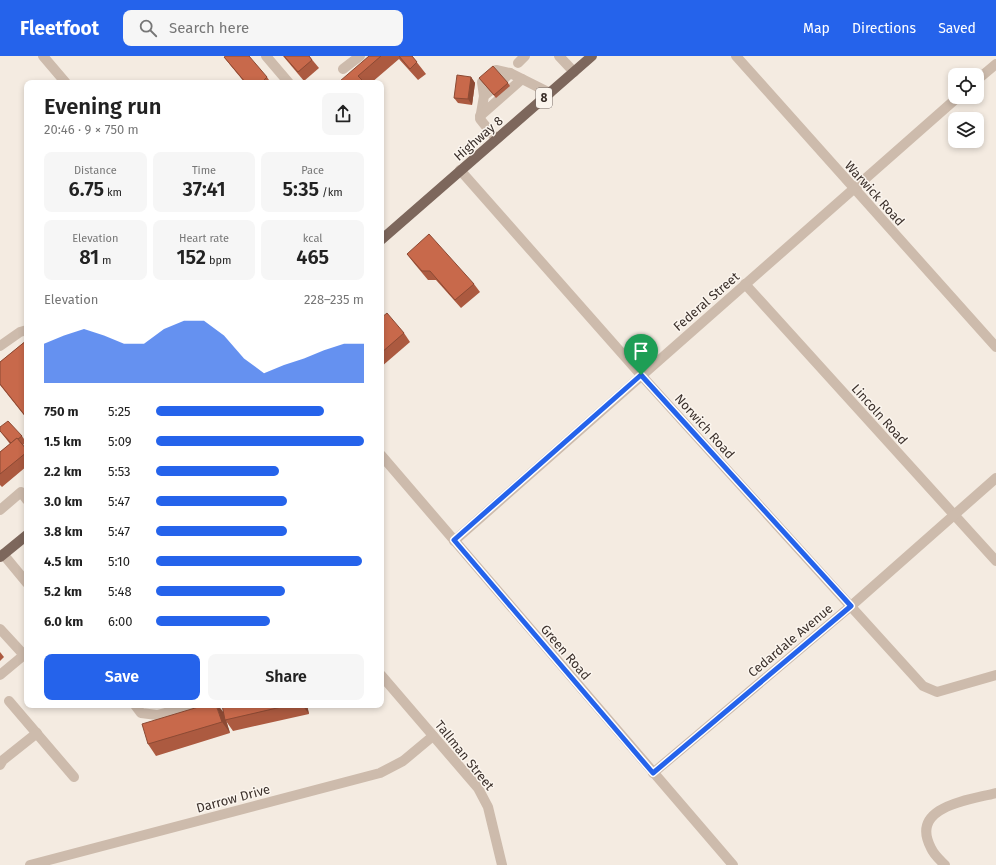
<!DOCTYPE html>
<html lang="en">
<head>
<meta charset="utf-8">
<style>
  body { margin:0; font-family:"Fira Sans",sans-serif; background:#f6f6f6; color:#222; height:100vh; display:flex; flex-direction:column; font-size:15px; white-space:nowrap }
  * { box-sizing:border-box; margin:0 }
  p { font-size:13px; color:#767676 }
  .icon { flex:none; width:22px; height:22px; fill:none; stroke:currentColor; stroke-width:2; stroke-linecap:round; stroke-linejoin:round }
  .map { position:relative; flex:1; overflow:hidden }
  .panel { position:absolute; left:24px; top:24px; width:360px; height:628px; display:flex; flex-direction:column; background:#fff; border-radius:8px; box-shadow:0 2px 6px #0003 }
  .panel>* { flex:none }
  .tools { position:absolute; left:948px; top:12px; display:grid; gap:8px }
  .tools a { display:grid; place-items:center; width:36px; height:36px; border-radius:8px; background:#fff; box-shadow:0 2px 6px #0003; font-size:20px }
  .pin { position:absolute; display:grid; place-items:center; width:34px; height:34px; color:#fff; margin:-41px -17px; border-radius:50% 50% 50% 0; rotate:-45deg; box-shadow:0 0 4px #0007 }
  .pin .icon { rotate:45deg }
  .round { display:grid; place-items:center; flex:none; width:42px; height:42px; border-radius:8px; background:#f6f6f6 }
  .head { display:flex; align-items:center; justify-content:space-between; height:68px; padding:0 20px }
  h1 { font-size:22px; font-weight:600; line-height:30px }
  .stats { display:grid; grid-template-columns:repeat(3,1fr); gap:6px; height:68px; padding:4px 20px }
  .stats div { display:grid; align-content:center; border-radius:8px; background:#f6f6f6; text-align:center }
  .stats b { font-size:20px; font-weight:600 }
  .stats small { font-size:11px; font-weight:400 }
  .stats p { font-size:11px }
  .chart { height:112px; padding:8px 20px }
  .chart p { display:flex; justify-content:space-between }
  .chart svg { width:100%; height:72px; margin-top:4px; fill:#2563eb; opacity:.7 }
  .button { display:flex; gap:8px; margin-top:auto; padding:8px 20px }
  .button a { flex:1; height:46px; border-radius:8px; background:#2563eb; color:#fff; font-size:16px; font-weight:600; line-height:46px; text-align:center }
  .button a+a { background:#f6f6f6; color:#222 }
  ul { padding:0 20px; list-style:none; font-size:13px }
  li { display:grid; grid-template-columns:64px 48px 1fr; align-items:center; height:30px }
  li i { height:10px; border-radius:5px; background:#2563eb }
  header { display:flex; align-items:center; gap:24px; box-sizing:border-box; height:56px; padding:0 20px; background:#2563eb; color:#fff }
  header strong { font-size:19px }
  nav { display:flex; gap:22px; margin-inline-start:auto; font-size:14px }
  .search { width:280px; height:36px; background:#f6f6f6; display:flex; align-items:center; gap:10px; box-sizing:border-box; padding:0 14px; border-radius:8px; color:#767676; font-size:15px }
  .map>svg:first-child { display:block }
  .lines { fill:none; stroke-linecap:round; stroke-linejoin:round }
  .minor { stroke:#cdbbac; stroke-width:10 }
  .major { stroke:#7d675c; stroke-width:10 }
  .wall { fill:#ac5a40 }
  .shaded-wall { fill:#8c4a34 }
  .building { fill:#c8694b; stroke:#8c4a34 }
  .route-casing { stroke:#fff; stroke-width:8 }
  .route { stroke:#2563eb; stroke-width:5 }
  .labels { text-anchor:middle; stroke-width:3; stroke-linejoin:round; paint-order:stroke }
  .shield { fill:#fbf5ee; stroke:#756b66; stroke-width:1 }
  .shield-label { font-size:12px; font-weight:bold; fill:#3b302b }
  .street-label { font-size:13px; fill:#3b302b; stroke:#fbf5ee }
</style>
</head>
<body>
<header>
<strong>Fleetfoot</strong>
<div class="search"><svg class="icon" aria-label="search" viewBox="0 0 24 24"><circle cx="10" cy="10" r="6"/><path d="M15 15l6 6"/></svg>Search here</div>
<nav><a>Map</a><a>Directions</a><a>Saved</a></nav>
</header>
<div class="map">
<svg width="996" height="809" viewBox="0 0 996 809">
  <rect width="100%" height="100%" fill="#f4ebe1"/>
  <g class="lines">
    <g class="minor">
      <polyline points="43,0 66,27"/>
      <polyline points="266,0 289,27"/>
      <polyline points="559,0 574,16"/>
      <polyline points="736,0 996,291"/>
      <polyline points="518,7 525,0"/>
      <polyline points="343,13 360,0"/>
      <polyline points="496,14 510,17"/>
      <polyline points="504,23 510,17 550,37"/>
      <polyline points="977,24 996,8"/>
      <polyline points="482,26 484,40"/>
      <polyline points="490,35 484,40 480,63 496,83"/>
      <polyline points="480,60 522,23"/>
      <polyline points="460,114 641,319 923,630 937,636 996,619"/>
      <polyline points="745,228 996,505"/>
      <polyline points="0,290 20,276 27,274"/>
      <polyline points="381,399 733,809"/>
      <polyline points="0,454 21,436 27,444"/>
      <polyline points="454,485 958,41"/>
      <polyline points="3,498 27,527"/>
      <polyline points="0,573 24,599 0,619"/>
      <polyline points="381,619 478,732 488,751 502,809"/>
      <polyline points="9,645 74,721"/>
      <polyline points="135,649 141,657 157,659 197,649"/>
      <polyline points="0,709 3,704 37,677"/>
      <polyline points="653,717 851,550 996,422"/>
      <polyline points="30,809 380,717 403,705 433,680"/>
      <path d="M945,809C940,804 934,799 931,792C909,750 970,744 996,737"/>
    </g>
    <g class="major">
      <polyline points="381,184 592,0"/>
      <polyline points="0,501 27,479"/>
    </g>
  </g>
  <g class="wall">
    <polygon points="283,0 309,0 319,12 304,25"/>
    <polygon points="369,0 412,0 426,18 418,24 399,3 371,27 340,27"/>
    <polygon points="224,1 267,21 271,27 245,27 231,10"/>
    <polygon points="471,21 475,27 472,49 458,47 454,42"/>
    <polygon points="479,22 508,27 510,30 496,42"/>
    <polygon points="407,198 474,228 480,236 461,252 436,224 428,224 413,206"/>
    <polygon points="381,262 404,277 410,286 381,311"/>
    <polygon points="27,284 27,363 0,329 0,306"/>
    <polygon points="0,371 22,380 26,386 23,389 27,394 27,410 2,431 0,429 0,396 10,388 0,375"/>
    <polygon points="0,596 4,601 0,605"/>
    <polygon points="222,649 307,649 309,658 233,675 226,665 230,677 156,700 148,688 224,657"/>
  </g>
  <g class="shaded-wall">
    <polygon points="471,21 475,27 472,49 468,43"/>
    <polygon points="216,649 218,649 224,657 230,677 222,666"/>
    <polygon points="302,649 307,649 309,658"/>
  </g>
  <g class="building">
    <polygon points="226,0 249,0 267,21 261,27 246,27 224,1"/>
    <polygon points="284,0 309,0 312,4 298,16"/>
    <polygon points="369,0 381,0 358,20 362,24 358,27 340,27 341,26 340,25"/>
    <polygon points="399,0 412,0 417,6 410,13"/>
    <polygon points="493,10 508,27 494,39 479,22"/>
    <polygon points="457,19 471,21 468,43 454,42"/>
    <polygon points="429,178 474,228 455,244 430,215 422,215 407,198"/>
    <polygon points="387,257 404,277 381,297 381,262"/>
    <polygon points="27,284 27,362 0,328 0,306"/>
    <polygon points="8,365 22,380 18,383 17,382 11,387 0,375 0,371"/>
    <polygon points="17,382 27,394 27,396 0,418 0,396"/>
    <polygon points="205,649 216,649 222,666 148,688 142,668"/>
    <polygon points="222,649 290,649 225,664"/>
  </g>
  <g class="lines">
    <g class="route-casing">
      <polygon id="route" points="641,319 851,550 653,717 454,484"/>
    </g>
    <use href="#route" class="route"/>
  </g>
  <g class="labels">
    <rect class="shield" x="536" y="32" width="16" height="20" rx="3"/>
    <g class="shield-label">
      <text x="544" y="46">8</text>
    </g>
    <g class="street-label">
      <text transform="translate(478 82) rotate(-41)" y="5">Highway 8</text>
      <text transform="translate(875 137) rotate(48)" y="5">Warwick Road</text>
      <text transform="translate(706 245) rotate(-41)" y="5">Federal Street</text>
      <text transform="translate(880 358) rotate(48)" y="5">Lincoln Road</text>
      <text transform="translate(705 370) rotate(48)" y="5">Norwich Road</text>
      <text transform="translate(790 584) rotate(-40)" y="5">Cedardale Avenue</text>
      <text transform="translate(566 596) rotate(49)" y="5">Green Road</text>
      <text transform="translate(465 699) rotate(51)" y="5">Tallman Street</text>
      <text transform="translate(233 742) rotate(-15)" y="5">Darrow Drive</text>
    </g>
  </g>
</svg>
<div class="tools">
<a><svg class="icon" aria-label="locate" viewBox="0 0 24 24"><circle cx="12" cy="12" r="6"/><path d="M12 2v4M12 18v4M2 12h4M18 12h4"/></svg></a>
<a><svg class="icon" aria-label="layers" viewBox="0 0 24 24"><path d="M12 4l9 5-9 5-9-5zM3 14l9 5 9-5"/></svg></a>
</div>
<div class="pin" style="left:641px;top:319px;background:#1e9e55"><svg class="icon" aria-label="arrive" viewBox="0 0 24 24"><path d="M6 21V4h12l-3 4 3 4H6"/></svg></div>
<section class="panel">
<div class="head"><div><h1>Evening run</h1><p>20:46 · 9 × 750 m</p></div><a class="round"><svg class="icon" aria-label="share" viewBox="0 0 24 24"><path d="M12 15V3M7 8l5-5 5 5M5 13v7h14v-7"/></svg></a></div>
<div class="stats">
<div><p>Distance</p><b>6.75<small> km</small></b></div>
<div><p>Time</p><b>37:41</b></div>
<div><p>Pace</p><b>5:35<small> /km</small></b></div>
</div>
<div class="stats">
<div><p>Elevation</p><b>81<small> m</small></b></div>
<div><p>Heart rate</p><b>152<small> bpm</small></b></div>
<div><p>kcal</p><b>465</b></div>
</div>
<div class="chart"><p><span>Elevation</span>228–235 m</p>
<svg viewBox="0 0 160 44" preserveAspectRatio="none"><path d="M0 44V20L10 15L20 11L30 15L40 20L50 20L60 11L70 6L80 6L90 15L100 29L110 38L120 33L130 29L140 24L150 20L160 20V44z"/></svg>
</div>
<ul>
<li><b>750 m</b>5:25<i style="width:81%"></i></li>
<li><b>1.5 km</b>5:09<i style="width:100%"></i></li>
<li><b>2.2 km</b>5:53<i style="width:59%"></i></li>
<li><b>3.0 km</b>5:47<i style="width:63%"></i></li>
<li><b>3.8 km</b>5:47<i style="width:63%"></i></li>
<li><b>4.5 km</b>5:10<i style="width:99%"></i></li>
<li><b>5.2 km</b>5:48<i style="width:62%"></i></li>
<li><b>6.0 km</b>6:00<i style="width:55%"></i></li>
</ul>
<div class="button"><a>Save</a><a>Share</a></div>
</section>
</div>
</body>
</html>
